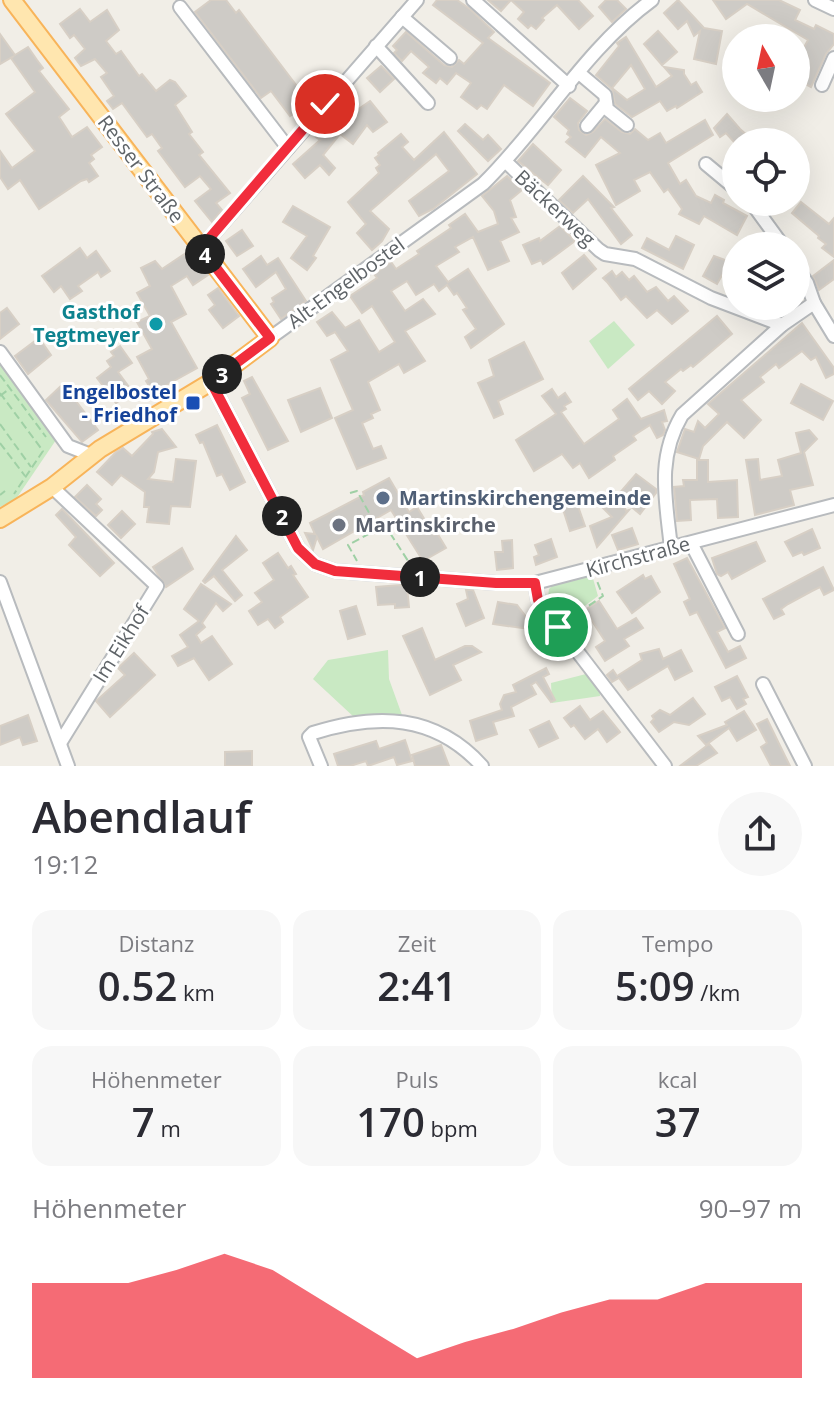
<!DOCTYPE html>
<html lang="de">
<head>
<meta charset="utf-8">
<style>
  body { margin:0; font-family:"Open Sans",sans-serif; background:#f7f7f7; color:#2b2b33; height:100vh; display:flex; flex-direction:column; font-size:30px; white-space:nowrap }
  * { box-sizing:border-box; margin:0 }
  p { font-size:26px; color:#7c7c81 }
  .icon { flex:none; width:44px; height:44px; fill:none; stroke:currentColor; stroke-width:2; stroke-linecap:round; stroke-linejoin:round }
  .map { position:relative; height:766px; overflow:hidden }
  .details { display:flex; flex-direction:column; background:#fff; flex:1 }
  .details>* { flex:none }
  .needle { width:52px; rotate:351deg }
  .tools { position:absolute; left:722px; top:24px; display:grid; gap:16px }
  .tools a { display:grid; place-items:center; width:88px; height:88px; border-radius:50%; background:#fff; box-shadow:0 8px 32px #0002; font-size:40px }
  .pin { position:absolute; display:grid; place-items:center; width:68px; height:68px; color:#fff; margin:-34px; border:4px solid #fff; border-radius:50%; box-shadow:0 2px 8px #0007 }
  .km { position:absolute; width:40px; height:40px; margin:-20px; border-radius:50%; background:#222; color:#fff; font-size:22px; line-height:40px; text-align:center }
  .round { display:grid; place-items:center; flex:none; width:84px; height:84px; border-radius:42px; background:#f7f7f7 }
  .summary { display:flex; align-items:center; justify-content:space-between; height:136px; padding:0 32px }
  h1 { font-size:44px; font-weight:600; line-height:60px }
  .stats { display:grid; grid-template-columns:repeat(3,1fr); gap:12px; height:136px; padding:8px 32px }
  .stats div { display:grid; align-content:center; border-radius:20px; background:#f7f7f7; text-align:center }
  .stats b { font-size:40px; font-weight:600 }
  .stats small { font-size:22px; font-weight:400 }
  .stats p { font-size:22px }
  .chart { height:224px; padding:16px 32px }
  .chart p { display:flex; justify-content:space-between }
  .chart svg { width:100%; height:144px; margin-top:8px; fill:#f12d3c; opacity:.7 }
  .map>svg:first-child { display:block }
  .green { fill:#c9e9c3 }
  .building { fill:#cecbc6; stroke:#d7cfc5; stroke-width:2; fill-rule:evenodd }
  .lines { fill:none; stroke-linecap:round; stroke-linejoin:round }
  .minor-casing { stroke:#b8bbbe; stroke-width:16 }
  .major-casing { stroke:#f8b45a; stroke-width:20 }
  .path { stroke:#9fd0a5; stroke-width:2; stroke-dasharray:8 4; stroke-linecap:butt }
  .minor { stroke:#fff; stroke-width:12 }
  .major { stroke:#ffe6af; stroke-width:16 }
  .route-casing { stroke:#fff; stroke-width:16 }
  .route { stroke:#f12d3c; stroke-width:10 }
  .culture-dot { fill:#0f9aa8; stroke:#fff; stroke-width:3 }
  .transit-dot { fill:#1a4fb4; stroke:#fff; stroke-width:3 }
  .service-dot { fill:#5c6f8a; stroke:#fff; stroke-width:3 }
  .worship-dot { fill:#6b7280; stroke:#fff; stroke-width:3 }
  .labels { text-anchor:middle; stroke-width:6; stroke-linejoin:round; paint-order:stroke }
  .street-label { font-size:20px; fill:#5f6468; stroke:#fff }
  .culture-label { font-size:20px; font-weight:bold; fill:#0d838f; stroke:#fff; text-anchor:end }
  .transit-label { font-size:20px; font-weight:bold; fill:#164399; stroke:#fff; text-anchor:end }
  .service-label { font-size:20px; font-weight:bold; fill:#4e5e75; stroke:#fff; text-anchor:start }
  .worship-label { font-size:20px; font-weight:bold; fill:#5b616d; stroke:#fff; text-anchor:start }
</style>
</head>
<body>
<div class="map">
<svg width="834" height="766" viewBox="0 0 834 766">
  <rect width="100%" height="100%" fill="#f1eee7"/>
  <g class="green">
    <polygon points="614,321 635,345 608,369 589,341"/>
    <polygon points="0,357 58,437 16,499 0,507"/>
    <polygon points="592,575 598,596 574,614 560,599 552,604 548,597 549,589 554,584"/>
    <polygon points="388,650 389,679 402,715 355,718 313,679 328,660"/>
    <polygon points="586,674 599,683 600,696 552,703 551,683"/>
  </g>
  <g class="building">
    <polygon points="211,0 226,0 236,13 239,10 309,102 290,116 271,91 261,98 195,12"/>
    <polygon points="437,0 457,0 470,9 494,32 488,38 550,83 533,106 504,85 487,109 481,105 477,109 461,97 471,83 456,73 447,84 440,78 436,83 423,73 429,67 411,51 402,61 394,53 397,50 393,46 406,32 444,65 452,67 459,60 464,64 483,43 433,5"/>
    <polygon points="488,0 578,0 593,16 579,29 557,5 542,18 544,20 536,29 531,25 528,28 518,19 524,12 511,0 501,11"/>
    <polygon points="606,0 617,0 626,9 612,22 599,7"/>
    <polygon points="678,0 704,28 722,31 716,64 694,59 700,31 694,36 687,21 678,29 664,13"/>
    <polygon points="713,0 779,0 800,10 795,20 814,29 816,25 834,34 834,44 826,54 811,87 796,79 796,62 808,40 747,4 726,19"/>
    <polygon points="80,9 90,22 107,10 119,30 106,41 116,54 121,51 139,76 142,74 156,91 170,80 175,82 186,96 175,105 192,132 189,134 203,152 199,155 230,193 216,203 222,210 212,222 195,201 211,189 200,176 185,187 158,151 162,148 152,134 147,137 122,103 113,109 107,101 114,96 101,77 107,73 95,59 81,66 75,58 85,49 74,35 70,38 60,24"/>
    <polygon points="658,31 677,52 662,65 644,44"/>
    <polygon points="0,34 15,55 28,47 37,60 43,68 39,71 69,109 59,117 72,137 87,127 102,147 91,155 94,159 89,163 98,176 89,182 87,179 81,181 39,209 20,180 8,189 0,177 0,151 12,168 35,151 6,114 35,92 11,58 14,56 0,64"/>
    <path d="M626,37L656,87L672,76L664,67L684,70V74L691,85L696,82L702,92L677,108L676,106L667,111L660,101L632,117L615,104L612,89L596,75L619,46L617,43ZM631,65L645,89L627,100L612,88Z"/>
    <polygon points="381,66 394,79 380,92 367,78"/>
    <polygon points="570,98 587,111 578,123 579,130 586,135 593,132 605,119 622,132 630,134 635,129 648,140 660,133 666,143 705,120 713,135 668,163 680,184 686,180 696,196 711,203 715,195 724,200 723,203 747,216 737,235 704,216 699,224 679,214 682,209 668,189 664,192 650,172 634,180 640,191 616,205 596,165 620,153 601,137 585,157 566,142 571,137 567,134 569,130 554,117"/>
    <polygon points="370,101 387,122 373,132 367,125 353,144 340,134 323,155 335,168 329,175 320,165 305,178 293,164 320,140 316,137 335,115 336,117 343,109 346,114 355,108 357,110"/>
    <polygon points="727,114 740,129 755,142 734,142 726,133 720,137 714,128"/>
    <polygon points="465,124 483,140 488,135 501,149 488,161 458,131"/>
    <polygon points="444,132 477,174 433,209 419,216 409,201 449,171 436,154 370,211 389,229 382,241 372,250 357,233 366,224 348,202 379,173 376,168 380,165 375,158 379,155 378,153 401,134 408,142 402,147 414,160"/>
    <polygon points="533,144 561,170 548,185 518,161"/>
    <polygon points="507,176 522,190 510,200 516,217 511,218 519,232 500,241 509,261 488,270 473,237 455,247 459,252 436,266 448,282 468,269 504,324 471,348 465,337 476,329 463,310 467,308 457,293 454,295 447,285 439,291 434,284 416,295 407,281 391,291 405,311 423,299 435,314 405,331 425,361 404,373 399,364 368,382 380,410 371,414 373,418 362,423 373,449 381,446 386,458 357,469 335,418 353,410 331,360 348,351 335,332 327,336 317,322 332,312 345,328 359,320 379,352 395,342 372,306 362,313 350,296 377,278 374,274 391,262 396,269 419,254 417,251 451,228 449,225 465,214 478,232 498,224 494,211 482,196"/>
    <polygon points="583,176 614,207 611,208 632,235 621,244 588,199 573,213 559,200"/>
    <polygon points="801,202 829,224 834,218 834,257 822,248 826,244 818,238 819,236 792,213"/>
    <polygon points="293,206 330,227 313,256 316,258 307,270 291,258 307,236 283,222"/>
    <polygon points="560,226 575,241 548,261 543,264 541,260 532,264 523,245 539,238 540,241"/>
    <polygon points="242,230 253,246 237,256 226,241"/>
    <polygon points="676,236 694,245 683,269 642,248 647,238 669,250"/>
    <polygon points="80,248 87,258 96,251 110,271 101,277 98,272 78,286 82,291 70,299 61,286 54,292 42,276"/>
    <polygon points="189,251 208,275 193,285 187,276 171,286 186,314 171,322 197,368 163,387 166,392 157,398 146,381 149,379 137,357 152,349 137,322 150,316 137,293 150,286 141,268 155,261 162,269"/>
    <polygon points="584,255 596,269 573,289 562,273"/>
    <polygon points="261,256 267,265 278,258 306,301 281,319 271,304 274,302 272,298 286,289 276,272 256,287 243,269"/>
    <polygon points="714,256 736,264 736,275 725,270 717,284 703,276"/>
    <polygon points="834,260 834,279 819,290 813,276"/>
    <polygon points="612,271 616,277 622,272 629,280 634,276 647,292 656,287 668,301 674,296 688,311 672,324 657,310 647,318 626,296 621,300 607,282 603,278"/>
    <polygon points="218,288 239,316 223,328 209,310 215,305 208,295"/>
    <polygon points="7,308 19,324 0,339 0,313"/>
    <polygon points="717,316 732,334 693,367 691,365 683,371 681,369 665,382 675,391 662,404 649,391 638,400 629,389"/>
    <polygon points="802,323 834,368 834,374 826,378 816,357 811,360 802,351 779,368 776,364 760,377 764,382 741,400 761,420 744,438 727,422 703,446 699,459 677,452 685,429 694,432 698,421 705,428 719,414 708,404"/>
    <polygon points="39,338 51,355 28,374 15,356"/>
    <polygon points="524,342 543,379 498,401 503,414 494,418 478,383 494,376 489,360"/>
    <polygon points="120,346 132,363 118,372 132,391 116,403 97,378 111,367 107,361 114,356 111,352"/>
    <polygon points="252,377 288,441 268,450 242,398 250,394 244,381"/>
    <polygon points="63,384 98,430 82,442 46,400"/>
    <polygon points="801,384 833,401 823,420 791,403"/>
    <polygon points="320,388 332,418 301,432 288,400"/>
    <polygon points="552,389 558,398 565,393 571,402 564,406 566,409 561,412 584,444 619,419 613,410 627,399 641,419 664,410 667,421 662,422 665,430 663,435 657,438 650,425 633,436 636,440 613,456 615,460 589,478 580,463 573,468 562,454 534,471 516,440 556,414 542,396"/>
    <polygon points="217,425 245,482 230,490 222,474 217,476 203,442 200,443 196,435"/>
    <polygon points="162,429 176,447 158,452 154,472 148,479 173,482 176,459 196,461 190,507 171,506 169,524 147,522 149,507 144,507 145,492 121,475 112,485 97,472 116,452 123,448 132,456 153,434 152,432"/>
    <polygon points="809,430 817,439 804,452 813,485 790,490 794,505 755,515 746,460 758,459 760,480 782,476 778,460 801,453 796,433"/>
    <polygon points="697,460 708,460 708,482 737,480 738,517 718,518 717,499 690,500 691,520 677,521 674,487 684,486 683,480 697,480"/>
    <polygon points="636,474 656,489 656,493 640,514 622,499 626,511 629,510 597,547 590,526 612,517 602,507 614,493 618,495"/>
    <polygon points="389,478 409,512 417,507 434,535 437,533 446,548 423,561 391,510 323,549 317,537 313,550 305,533 315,534 310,523 364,495 363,492"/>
    <polygon points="87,485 101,499 96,504 102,510 96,516 75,497"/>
    <polygon points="574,495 585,526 570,531 560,500"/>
    <polygon points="62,509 114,563 100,576 69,545 76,537 56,515"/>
    <polygon points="122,511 135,524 121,538 108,525"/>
    <polygon points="632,528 638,544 618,550 612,535"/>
    <polygon points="812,529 820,548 804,555 802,552 793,556 785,542"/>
    <polygon points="236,536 247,550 222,570 242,595 235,601 214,576 205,583 203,581"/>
    <polygon points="551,539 557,557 536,565 534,557 539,555 535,545"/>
    <polygon points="512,540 513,568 497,570 495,552 503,552 502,541"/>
    <polygon points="756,542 765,561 732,579 728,572 721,576 717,574 712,558"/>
    <polygon points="182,548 193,569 166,587 153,567"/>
    <polygon points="278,553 288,568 291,566 296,574 293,575 308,597 280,617 283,622 275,628 268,619 258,625 249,611 262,602 255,593 274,580 263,563"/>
    <polygon points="687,558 725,628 717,632 728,652 740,646 746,658 726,668 697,612 690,615 684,602 690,599 674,564"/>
    <polygon points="823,567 834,590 824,595 820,587 812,591 788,604 781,609 784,614 774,619 763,599"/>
    <polygon points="643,575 645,579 651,576 660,592 632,613 617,592"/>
    <polygon points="201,584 231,604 223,611 216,603 202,623 205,627 196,635 201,643 212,636 232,664 209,680 194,658 178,666 172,656 188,647 180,635 199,621 184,609"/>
    <polygon points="401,585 407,586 409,607 395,608 395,604 378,605 376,587"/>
    <polygon points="466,590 473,590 484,618 466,626 457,604 468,599"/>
    <polygon points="599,601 617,629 636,618 643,628 624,639 629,646 605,661 596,647 605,641 585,610"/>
    <polygon points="498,602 517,605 536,630 493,624"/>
    <polygon points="356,606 365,634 348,639 340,611"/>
    <polygon points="422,628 435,660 465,646 472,646 481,652 453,665 461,680 430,695 403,636"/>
    <polygon points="659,649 663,659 681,650 692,671 675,680 668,666 628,690 619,678 612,682 607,675 613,670 617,676 642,660 640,654"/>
    <polygon points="134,653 155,675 110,717 96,701 125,675 118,668"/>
    <polygon points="546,668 549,674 543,677 555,700 551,702 536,682 531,685 536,694 511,707 514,716 493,722 497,734 476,741 470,721 502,710 500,704 504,695 516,692 513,685"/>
    <polygon points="737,676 748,697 743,699 746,704 737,709 730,697 722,701 715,687"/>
    <polygon points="693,698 705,714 689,725 674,722 659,732 651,722 654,719 652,716 660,710 670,715"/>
    <polygon points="580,706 590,720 603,711 620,732 607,742 598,729 585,739 574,725 571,727 564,718"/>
    <polygon points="744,711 756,730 737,741 729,728 706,745 698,736 727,725 725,722"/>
    <polygon points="28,715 37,741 23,745 20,737 0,745 0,726"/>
    <polygon points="767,719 785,756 790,766 771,766 761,747 767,743 757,724"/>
    <polygon points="549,721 558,738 539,747 530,730"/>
    <polygon points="405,740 412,761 397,765 394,757 368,766 366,761 350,766 338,766 334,754 376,741 379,749"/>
    <polygon points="709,744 717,753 696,766 680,766"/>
    <polygon points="441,745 449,766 415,766 412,755"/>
    <polygon points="252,751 252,766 225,766 225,752"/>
  </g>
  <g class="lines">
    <g class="minor-casing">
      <g id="minor">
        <polyline points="473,0 569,86"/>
        <polyline points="815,0 834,9"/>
        <polyline points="180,7 288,148"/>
        <polyline points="402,17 450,58"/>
        <polyline points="376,46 428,103"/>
        <polyline points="579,73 605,95 607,109 627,125"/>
        <polyline points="822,85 834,58"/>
        <polyline points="587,126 606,103"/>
        <polyline points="506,162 599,250 605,254 635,259 711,298 782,325"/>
        <polyline points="706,164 736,189"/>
        <polyline points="751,202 783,246"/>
        <polyline points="201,248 417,0"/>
        <polyline points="796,266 807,283 814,303"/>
        <path d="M270,338L483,184C542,126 585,49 652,0"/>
        <polyline points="0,352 68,446 91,455"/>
        <polyline points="211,382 298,548 315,564 335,571 496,583 535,583 834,505"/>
        <polyline points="52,487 157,586 60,743"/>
        <polyline points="691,543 738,634"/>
        <path d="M671,548C666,500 656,459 682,415L782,325L814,303L834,336"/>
        <polyline points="0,582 68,766"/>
        <polyline points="535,583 538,600 665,766"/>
        <polyline points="763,684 805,766"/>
        <path d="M321,766L309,737L313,733C377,713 435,714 482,766"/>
      </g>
    </g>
    <g class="major-casing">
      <polyline id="major" points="0,519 52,487 100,449 211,382 270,338 12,0"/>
    </g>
    <g class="path">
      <polyline points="0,375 46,437"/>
      <polyline points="0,393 43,451 14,494"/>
      <polyline points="0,396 9,389"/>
      <polyline points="0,424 31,467"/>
      <polyline points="0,443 25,476"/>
      <polyline points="350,493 357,491 378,529 348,545 357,561"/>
      <polyline points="0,495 5,491"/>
      <polyline points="379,529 390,533 410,564"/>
      <polyline points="569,619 603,596 597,581"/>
    </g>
    <use href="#minor" class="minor"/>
    <use href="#major" class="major"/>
  </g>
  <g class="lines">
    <g class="route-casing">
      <polyline id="route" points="325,104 201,248 270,338 211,382 298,548 315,564 335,571 496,583 535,583 538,600 558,627"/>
    </g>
    <use href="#route" class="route"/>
  </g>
  <circle class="culture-dot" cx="156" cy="324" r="8"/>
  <rect class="transit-dot" x="185" y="395" width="16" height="16" rx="4"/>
  <circle class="service-dot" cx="383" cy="498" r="8"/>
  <circle class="worship-dot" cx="339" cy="525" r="8"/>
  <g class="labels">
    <g class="street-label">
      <text transform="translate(141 169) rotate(53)" y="7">Resser Straße</text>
      <text transform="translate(555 208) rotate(43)" y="7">Bäckerweg</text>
      <text transform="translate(346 283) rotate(-36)" y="7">Alt-Engelbostel</text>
      <text transform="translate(638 557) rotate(-15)" y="7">Kirchstraße</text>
      <text transform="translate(121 644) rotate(-58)" y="7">Im Eikhof</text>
    </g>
    <g class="culture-label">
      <text x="140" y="319">Gasthof<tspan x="140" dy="23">Tegtmeyer</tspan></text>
    </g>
    <g class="transit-label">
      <text x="177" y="399">Engelbostel<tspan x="177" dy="23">- Friedhof</tspan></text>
    </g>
    <g class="service-label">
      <text x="399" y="505">Martinskirchengemeinde</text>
    </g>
    <g class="worship-label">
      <text x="355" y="532">Martinskirche</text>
    </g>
  </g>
</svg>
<div class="tools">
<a><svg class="needle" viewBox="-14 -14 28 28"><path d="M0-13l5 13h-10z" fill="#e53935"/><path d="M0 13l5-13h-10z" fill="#7c7c81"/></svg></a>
<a><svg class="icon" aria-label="locate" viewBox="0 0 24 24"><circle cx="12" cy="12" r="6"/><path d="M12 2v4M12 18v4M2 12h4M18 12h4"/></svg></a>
<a><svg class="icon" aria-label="layers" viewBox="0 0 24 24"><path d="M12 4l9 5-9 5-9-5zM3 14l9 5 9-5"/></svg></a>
</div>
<div class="pin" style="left:558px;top:627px;background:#1e9e55"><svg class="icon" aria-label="arrive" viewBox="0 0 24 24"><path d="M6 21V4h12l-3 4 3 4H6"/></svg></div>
<div class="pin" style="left:325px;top:104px;background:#d93025"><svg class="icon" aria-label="check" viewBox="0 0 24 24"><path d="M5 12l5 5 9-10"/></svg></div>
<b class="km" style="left:420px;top:577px">1</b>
<b class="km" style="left:282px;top:516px">2</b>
<b class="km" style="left:222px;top:374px">3</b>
<b class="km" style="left:205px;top:254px">4</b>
</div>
<section class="details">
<div class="summary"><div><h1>Abendlauf</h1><p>19:12</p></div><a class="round"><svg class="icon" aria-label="share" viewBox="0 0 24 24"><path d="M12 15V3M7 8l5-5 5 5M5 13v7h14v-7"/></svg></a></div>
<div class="stats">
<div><p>Distanz</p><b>0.52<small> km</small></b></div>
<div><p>Zeit</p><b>2:41</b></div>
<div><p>Tempo</p><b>5:09<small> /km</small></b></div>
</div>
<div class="stats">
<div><p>Höhenmeter</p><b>7<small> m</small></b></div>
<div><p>Puls</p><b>170<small> bpm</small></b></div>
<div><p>kcal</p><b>37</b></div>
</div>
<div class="chart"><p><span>Höhenmeter</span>90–97 m</p>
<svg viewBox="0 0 160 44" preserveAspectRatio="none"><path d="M0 44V15L10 15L20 15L30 11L40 6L50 11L60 20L70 29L80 38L90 33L100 29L110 24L120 20L130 20L140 15L150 15L160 15V44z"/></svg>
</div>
</section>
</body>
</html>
